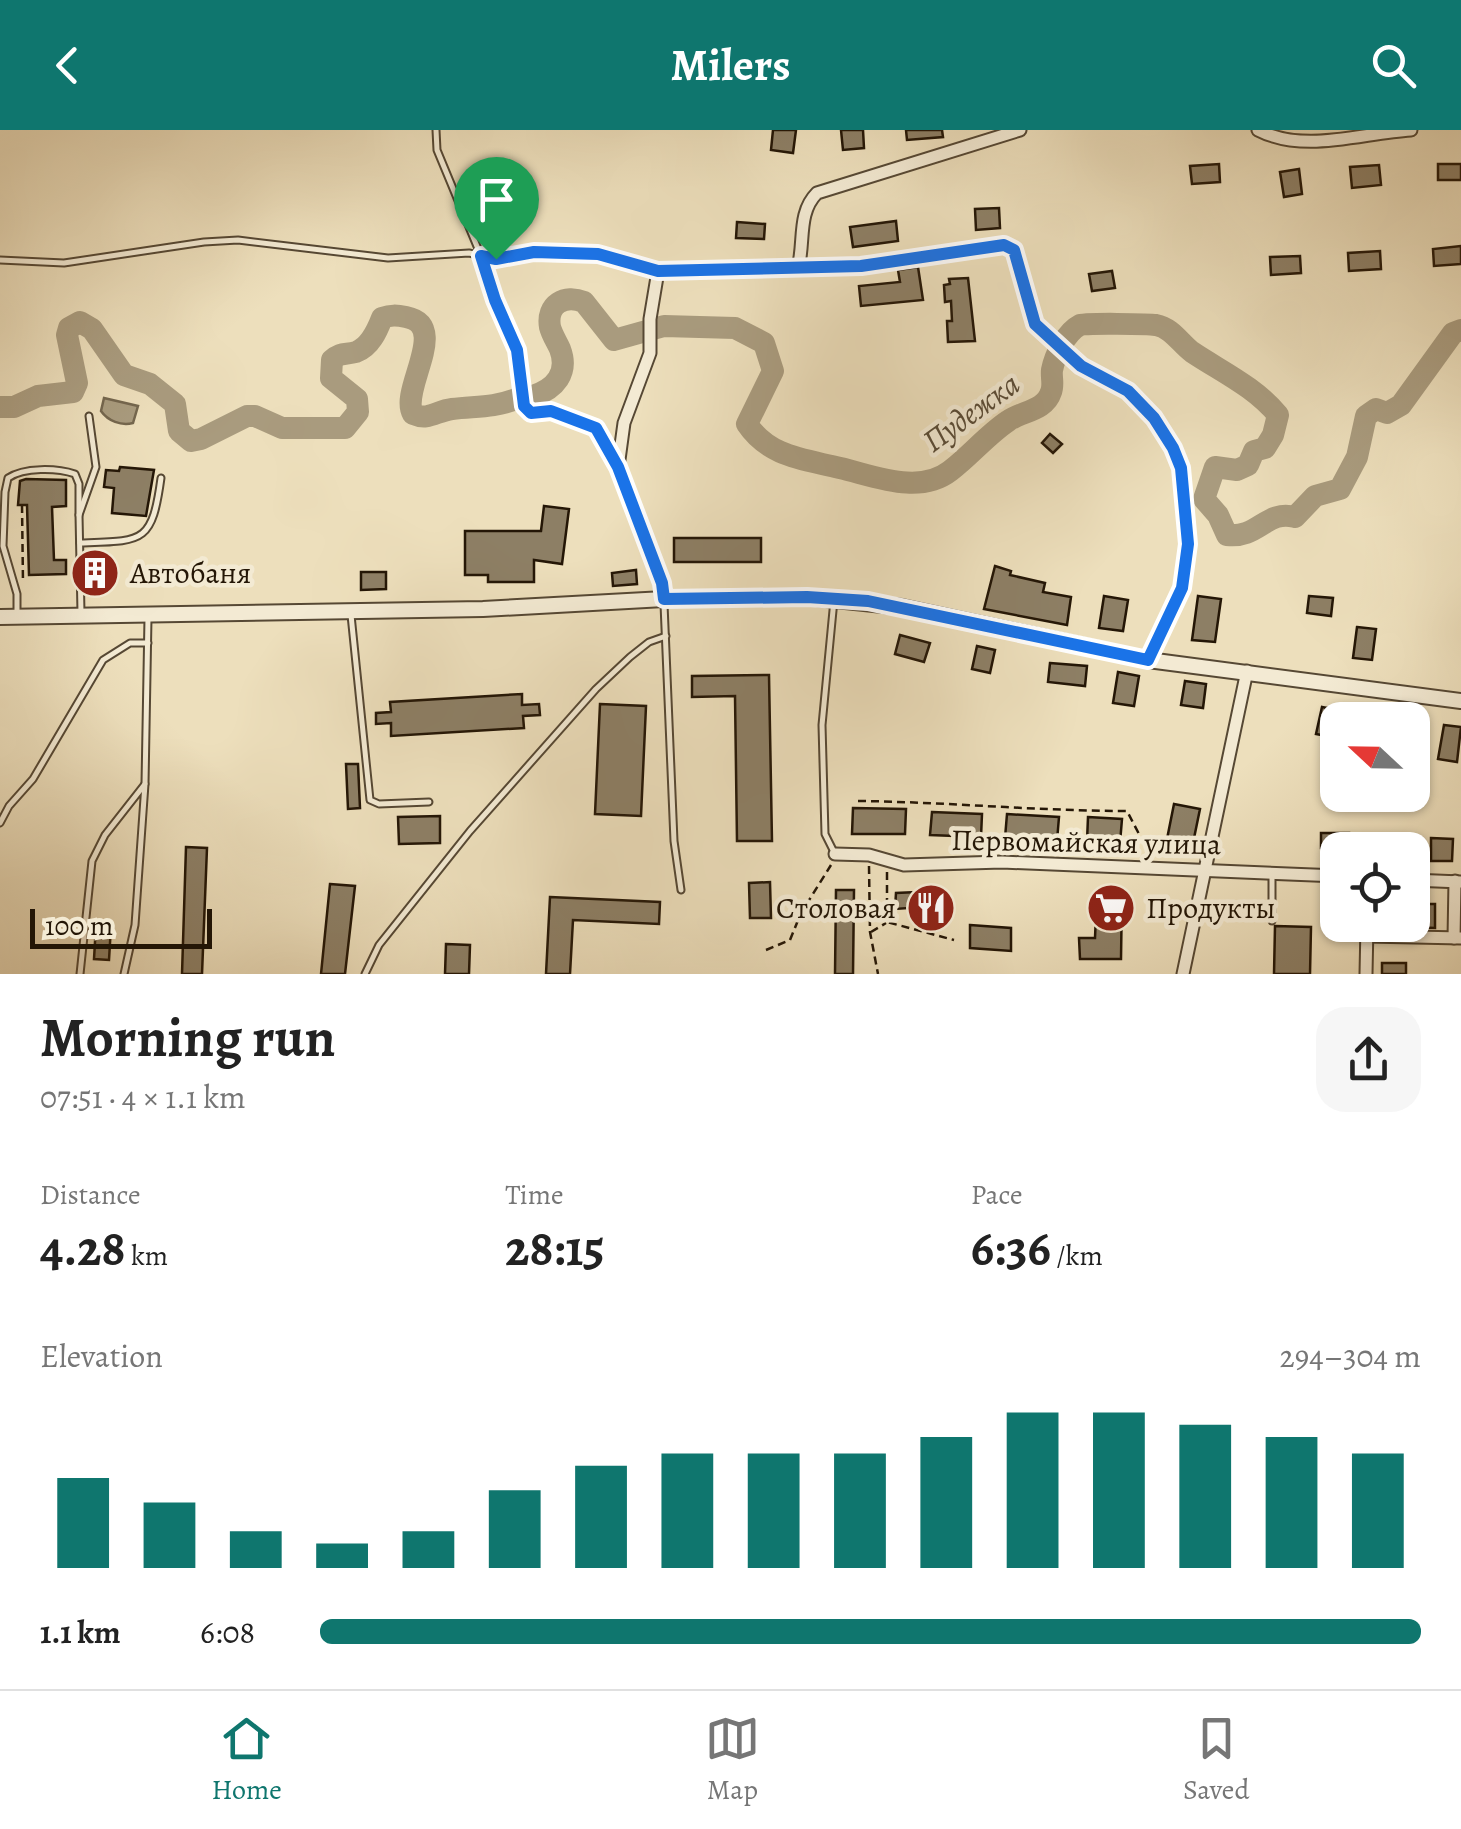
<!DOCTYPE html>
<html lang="en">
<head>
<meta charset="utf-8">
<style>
  body { margin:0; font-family:Alegreya,serif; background:#f6f6f6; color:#222; height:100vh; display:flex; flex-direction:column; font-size:38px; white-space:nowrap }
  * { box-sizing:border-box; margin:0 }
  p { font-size:32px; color:#767676 }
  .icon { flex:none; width:55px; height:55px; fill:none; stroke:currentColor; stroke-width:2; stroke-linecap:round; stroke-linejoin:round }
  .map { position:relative; height:844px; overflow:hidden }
  .drawer { display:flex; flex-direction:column; background:#fff; flex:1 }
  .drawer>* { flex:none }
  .needle { width:65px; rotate:292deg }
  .tools { position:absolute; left:1320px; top:572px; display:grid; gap:20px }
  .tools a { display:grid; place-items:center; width:110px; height:110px; border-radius:20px; background:#fff; box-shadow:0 2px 8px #0004; font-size:50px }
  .scale { position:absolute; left:30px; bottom:25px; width:182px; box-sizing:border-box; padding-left:10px; border:5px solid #241606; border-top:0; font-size:28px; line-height:35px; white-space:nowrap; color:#241606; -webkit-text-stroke:8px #f3ead3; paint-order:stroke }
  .pin { position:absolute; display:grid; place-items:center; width:85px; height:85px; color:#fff; margin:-102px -42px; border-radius:50% 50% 50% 0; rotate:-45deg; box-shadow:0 0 10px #0007 }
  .pin .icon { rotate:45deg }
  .round { display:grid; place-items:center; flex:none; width:105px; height:105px; border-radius:30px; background:#f6f6f6 }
  .summary { display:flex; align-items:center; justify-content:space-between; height:170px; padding:0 40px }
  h1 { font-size:55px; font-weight:600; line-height:75px }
  .stats { display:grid; grid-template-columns:repeat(3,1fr); gap:15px; height:170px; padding:10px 40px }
  .stats div { display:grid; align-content:center }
  .stats b { font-size:50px; font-weight:600 }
  .stats small { font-size:28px; font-weight:400 }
  .stats p { font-size:28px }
  .chart { height:280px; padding:20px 40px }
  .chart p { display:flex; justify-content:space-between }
  .chart svg { width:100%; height:180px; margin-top:10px; stroke:#0f766e; stroke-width:6 }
  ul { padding:0 40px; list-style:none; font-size:32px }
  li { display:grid; grid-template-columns:160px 120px 1fr; align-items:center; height:75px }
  li i { height:25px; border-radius:12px; background:#0f766e }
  header { display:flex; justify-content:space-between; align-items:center; height:130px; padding:0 40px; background:#0f766e; color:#fff; font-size:45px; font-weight:600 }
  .tab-bar { display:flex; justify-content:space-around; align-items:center; height:140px; border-top:2px solid #e0e0e0; background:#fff; font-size:28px; color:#767676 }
  .tab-bar a { display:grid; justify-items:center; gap:5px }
  .tab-bar .selected { color:#0f766e }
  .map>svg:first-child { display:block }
  .water { fill:#a99b7e; stroke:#74664e; stroke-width:2.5 }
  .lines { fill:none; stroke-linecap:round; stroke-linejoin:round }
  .river { stroke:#a99b7e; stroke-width:22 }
  .building { fill:#8d7f65; stroke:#241606; stroke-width:2.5 }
  .service-casing { stroke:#564834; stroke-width:9 }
  .minor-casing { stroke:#564834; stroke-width:15 }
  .tertiary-casing { stroke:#564834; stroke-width:18 }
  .path { stroke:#241606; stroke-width:2.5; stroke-dasharray:8 5; stroke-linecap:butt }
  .service { stroke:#f3ead3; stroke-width:5 }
  .minor { stroke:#f3ead3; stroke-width:11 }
  .tertiary { stroke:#f3ead3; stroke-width:14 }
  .route-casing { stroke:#fff; stroke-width:20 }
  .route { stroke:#1a73e8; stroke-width:12 }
  .labels { text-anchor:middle; stroke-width:9; stroke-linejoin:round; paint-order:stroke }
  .poi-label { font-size:30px; fill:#241606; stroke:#f3ead3; text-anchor:start }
  .street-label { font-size:30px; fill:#241606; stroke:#f3ead3 }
  .water-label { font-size:32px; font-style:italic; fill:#594b36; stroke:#f3ead3 }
</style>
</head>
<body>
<header><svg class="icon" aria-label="back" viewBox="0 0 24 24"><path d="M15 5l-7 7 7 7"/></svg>Milers<svg class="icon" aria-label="search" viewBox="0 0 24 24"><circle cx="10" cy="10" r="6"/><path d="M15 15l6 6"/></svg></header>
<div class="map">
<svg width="1461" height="844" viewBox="0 0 1461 844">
  <rect width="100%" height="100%" fill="#eddfbc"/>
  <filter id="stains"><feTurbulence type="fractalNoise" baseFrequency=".002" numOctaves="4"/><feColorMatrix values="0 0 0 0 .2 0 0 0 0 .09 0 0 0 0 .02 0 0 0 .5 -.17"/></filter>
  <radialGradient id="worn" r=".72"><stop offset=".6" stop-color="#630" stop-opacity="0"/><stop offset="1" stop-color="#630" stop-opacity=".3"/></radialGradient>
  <path class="water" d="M104,268L138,276L133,293C121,296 108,291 101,281Z"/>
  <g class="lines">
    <g class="river">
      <path d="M533,266C555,259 569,243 560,219C557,212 552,205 550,197C546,174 565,164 584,172L614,210L664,196L735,198L764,213L773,241L747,294C769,327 804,329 840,338C875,346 919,365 950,341C970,326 987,305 1008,291C1022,281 1045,281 1051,262C1054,255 1051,247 1052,240C1055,225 1066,202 1080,195C1084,193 1149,194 1156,195C1172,198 1180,213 1192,222C1222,242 1255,257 1278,285L1273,305L1265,318L1254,321L1248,335L1237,340L1215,337L1204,369L1218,385L1227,405C1258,409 1267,379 1295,387L1315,366L1340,359L1357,327L1366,286L1376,279L1387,283L1401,275L1453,203L1461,200"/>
      <path d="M0,277H14L38,266L73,262L77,253L67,205L69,198L80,192L92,199L124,245L150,254L175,274L179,301L191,311L201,309L247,286H255L282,298H345L358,282L357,269L331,248L332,230C341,222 345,225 356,222C370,217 377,201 382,188C391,185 396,185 406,187C451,196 399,260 413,284C429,291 436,281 452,279C475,276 493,278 516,269"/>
    </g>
  </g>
  <g class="building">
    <polygon points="773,0 796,0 793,23 771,20"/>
    <polygon points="841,0 863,0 864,18 843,20"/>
    <polygon points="906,0 942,0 943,7 907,10"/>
    <polygon points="1219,34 1220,52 1192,54 1190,36"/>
    <rect x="1438" y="34" width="23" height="16"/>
    <polygon points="1379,35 1381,55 1352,58 1350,37"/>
    <polygon points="1299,39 1302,64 1284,67 1280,42"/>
    <polygon points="999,78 1000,98 976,100 975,79"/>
    <polygon points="896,91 898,111 853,117 850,97"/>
    <polygon points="737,92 765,94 764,109 736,108"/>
    <polygon points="1461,116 1461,134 1434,136 1433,119"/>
    <polygon points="1380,121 1381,139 1349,141 1348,123"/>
    <polygon points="1300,126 1301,143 1271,145 1270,127"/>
    <polygon points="918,137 923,170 861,176 859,156 900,152 898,140"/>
    <polygon points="1112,141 1115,158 1092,161 1089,144"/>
    <polygon points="968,148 975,211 948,212 947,191 952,191 951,171 945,172 944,155 950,154 949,149"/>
    <polygon points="1050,304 1062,314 1053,323 1042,313"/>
    <polygon points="120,337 154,340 146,386 112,383 114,358 104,357 106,340 119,341"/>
    <polygon points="26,349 66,350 66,376 52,377 54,430 66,430 66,444 29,445 27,375 18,375 20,351"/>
    <polygon points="544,376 569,379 562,434 534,430 534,452 488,452 488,445 465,445 465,401 541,401"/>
    <rect x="674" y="408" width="87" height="24"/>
    <polygon points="102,434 104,463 87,464 87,435"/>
    <polygon points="995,436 1011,441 1010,445 1045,453 1043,462 1071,467 1067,495 984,479"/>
    <polygon points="636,440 637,454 613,456 612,443"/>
    <polygon points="361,442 386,442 386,459 361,460"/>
    <polygon points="1104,466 1128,470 1123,501 1099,498"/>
    <polygon points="1198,466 1221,469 1215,512 1192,510"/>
    <polygon points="1309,466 1333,468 1331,486 1307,483"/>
    <polygon points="1357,497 1376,499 1372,530 1353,528"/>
    <polygon points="900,505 930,513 924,532 895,524"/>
    <polygon points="977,516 995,520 990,543 972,539"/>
    <polygon points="1050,533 1087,536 1085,556 1048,552"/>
    <polygon points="1118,542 1139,546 1134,576 1113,573"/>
    <polygon points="769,545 772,711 737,711 735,566 692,567 692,546"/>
    <polygon points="1185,551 1206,554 1203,578 1181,575"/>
    <polygon points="522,564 522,575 539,574 540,585 523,586 524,598 391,606 391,593 376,594 376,583 391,582 390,572"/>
    <polygon points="600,574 646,576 641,686 595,684"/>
    <polygon points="1322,577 1338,580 1332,607 1316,604"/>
    <polygon points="1444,595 1461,597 1457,632 1438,629"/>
    <polygon points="346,634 358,634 360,678 348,679"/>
    <polygon points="1174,674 1200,679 1193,713 1167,709"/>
    <polygon points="853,678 906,679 905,704 852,704"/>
    <polygon points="932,682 982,684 981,707 930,705"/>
    <polygon points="1007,684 1059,687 1057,711 1005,708"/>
    <polygon points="440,686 440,713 399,714 398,687"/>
    <polygon points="1088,687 1122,689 1120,713 1087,711"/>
    <polygon points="1321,703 1349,703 1348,719 1321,718"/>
    <polygon points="1386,706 1408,706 1408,720 1385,720"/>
    <polygon points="1431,708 1453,709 1452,731 1431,731"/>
    <polygon points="186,717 207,718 202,844 182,844"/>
    <polygon points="770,752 771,788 750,788 749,753"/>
    <polygon points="330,754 355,756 345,844 321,844"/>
    <polygon points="836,760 854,760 853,844 835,844"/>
    <polygon points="939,761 940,791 924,793 923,777 895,779 896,763"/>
    <polygon points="1097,762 1122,762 1121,829 1080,829 1079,808 1095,808"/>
    <polygon points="550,767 660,772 659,794 573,790 570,844 546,844"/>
    <polygon points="1412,774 1435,774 1435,798 1412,797"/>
    <polygon points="96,795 111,796 109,830 94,829"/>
    <polygon points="970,795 1011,798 1011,821 970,818"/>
    <polygon points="1275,796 1311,797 1310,844 1274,844"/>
    <polygon points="446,814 470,815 469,844 445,844"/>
    <rect x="1382" y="833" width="24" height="11"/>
  </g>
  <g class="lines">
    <g class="service-casing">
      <g id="service">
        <path d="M436,0L437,20L481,126L495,169L510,200L517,220L524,276L531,283C579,276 594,295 616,333"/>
        <polyline points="0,130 64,133 204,112 238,110 388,128 469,123 496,129 534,123 598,124 655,140"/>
        <path d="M80,413C143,411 152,414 161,348"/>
        <polyline points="834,470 822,595 825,704 834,722"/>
        <polyline points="664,474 674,711 681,760"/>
        <polyline points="81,483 79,385 96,337 89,286"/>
        <polyline points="351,485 370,670 379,674 429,672"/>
        <path d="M17,486V464L3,416L5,362L8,348C24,337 57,338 75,344L79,354V385"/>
        <polyline points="145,654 148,488"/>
        <polyline points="0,693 9,676 33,649 103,530 130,513 148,513"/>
        <polyline points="1272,791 1272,744"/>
        <polyline points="80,844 92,731 105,705 145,654 135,795 124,844"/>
        <polyline points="365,844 379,815 470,701 596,559 630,527 649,512 666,506"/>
      </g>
    </g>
    <g class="minor-casing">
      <g id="minor">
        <path d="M1258,0C1305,24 1361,3 1411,0"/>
        <path d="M798,138C805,112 797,83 817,63L1020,0"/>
        <polyline points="664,469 662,453 618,337 624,293 650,223 650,189 658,141 861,136 1004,115 1015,120 1035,194 1081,236 1128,261 1154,287 1173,317 1181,339 1188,414 1182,458 1148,530"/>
        <polyline points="835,724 869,725 904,735 1002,732 1338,746"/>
        <polyline points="1412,750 1461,752"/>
        <polyline points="1367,806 1461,808"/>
        <polyline points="1454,808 1455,751"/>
        <polyline points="1183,844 1247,541"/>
        <polyline points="1366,844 1367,795"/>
      </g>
    </g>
    <g class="tertiary-casing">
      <polyline id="tertiary" points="0,487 483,479 664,469 807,467 902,477 1148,530 1461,571"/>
    </g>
    <g class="path">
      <polyline points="22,375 23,453"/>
      <path d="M858,671C948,672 1037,681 1127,681L1151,727"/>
      <polyline points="869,736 870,802 878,844"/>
      <polyline points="887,742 887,792 954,810"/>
      <polyline points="871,802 886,793"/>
      <polyline points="766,820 790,810 801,783 831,735"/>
    </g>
    <use href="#service" class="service"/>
    <use href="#minor" class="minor"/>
    <use href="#tertiary" class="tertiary"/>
  </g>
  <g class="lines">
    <g class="route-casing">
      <polygon id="route" points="1004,115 1014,120 1035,194 1081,236 1128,261 1154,288 1173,318 1181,338 1188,414 1182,458 1148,530 868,471 807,467 664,469 662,453 618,337 596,298 551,281 531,283 524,276 517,220 495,170 481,126 496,129 534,122 598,124 658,141 861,136"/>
    </g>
    <use href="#route" class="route"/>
  </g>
  <defs>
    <g id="building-disc" transform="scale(2.5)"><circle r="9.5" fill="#8f2418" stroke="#f3ead3"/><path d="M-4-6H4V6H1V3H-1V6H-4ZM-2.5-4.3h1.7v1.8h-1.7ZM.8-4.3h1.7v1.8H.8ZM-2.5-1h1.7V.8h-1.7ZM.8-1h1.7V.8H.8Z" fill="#fff"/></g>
    <g id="restaurant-disc" transform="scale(2.5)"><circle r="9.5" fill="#8f2418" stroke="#f3ead3"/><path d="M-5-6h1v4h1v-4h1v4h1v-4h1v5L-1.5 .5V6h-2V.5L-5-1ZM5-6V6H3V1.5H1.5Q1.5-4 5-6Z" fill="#fff"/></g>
    <g id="supermarket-disc" transform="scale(2.5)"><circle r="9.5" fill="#8f2418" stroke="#f3ead3"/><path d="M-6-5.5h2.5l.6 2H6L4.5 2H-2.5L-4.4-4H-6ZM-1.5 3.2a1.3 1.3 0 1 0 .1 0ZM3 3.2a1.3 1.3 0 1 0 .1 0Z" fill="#fff"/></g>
  </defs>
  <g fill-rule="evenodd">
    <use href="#building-disc" x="95" y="443"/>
    <use href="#restaurant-disc" x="931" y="778"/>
    <use href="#supermarket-disc" x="1111" y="778"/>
  </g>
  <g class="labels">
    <g class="poi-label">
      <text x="130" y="453">Автобаня</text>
      <text x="896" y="788" text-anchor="end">Столовая</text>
      <text x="1146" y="788">Продукты</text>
    </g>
    <g class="street-label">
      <text transform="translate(1086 712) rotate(1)" y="10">Первомайская улица</text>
    </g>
    <g class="water-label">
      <text transform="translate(971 282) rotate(-36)" y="11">Пудежка</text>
    </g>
  </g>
  <rect width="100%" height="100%" filter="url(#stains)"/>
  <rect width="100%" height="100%" fill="url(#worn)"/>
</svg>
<div class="tools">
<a><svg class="needle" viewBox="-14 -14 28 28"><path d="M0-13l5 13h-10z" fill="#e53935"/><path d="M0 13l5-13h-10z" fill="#767676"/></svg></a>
<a><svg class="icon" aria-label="locate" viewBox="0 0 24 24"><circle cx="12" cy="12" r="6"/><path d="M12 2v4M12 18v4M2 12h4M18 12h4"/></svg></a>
</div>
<div class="scale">100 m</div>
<div class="pin" style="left:496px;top:129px;background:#1e9e55"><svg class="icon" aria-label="arrive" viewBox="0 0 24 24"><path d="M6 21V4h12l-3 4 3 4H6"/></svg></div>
</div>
<section class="drawer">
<div class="summary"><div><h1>Morning run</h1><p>07:51 · 4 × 1.1 km</p></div><a class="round"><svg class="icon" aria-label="share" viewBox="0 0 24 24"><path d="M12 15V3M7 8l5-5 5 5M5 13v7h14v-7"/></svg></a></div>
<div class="stats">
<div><p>Distance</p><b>4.28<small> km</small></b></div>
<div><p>Time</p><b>28:15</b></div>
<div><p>Pace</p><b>6:36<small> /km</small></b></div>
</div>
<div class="chart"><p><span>Elevation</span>294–304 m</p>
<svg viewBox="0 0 160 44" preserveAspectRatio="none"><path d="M5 44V22M15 44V28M25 44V35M35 44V38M45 44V35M55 44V25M65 44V19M75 44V16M85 44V16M95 44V16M105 44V12M115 44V6M125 44V6M135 44V9M145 44V12M155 44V16"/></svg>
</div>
<ul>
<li><b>1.1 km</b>6:08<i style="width:100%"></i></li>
</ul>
</section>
<nav class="tab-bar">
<a class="selected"><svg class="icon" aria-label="home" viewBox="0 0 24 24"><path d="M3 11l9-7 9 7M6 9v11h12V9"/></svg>Home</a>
<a><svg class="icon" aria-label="map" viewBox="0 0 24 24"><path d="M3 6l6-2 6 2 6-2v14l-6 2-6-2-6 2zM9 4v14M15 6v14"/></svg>Map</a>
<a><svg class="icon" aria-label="saved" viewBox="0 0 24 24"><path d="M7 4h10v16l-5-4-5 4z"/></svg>Saved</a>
</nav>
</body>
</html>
